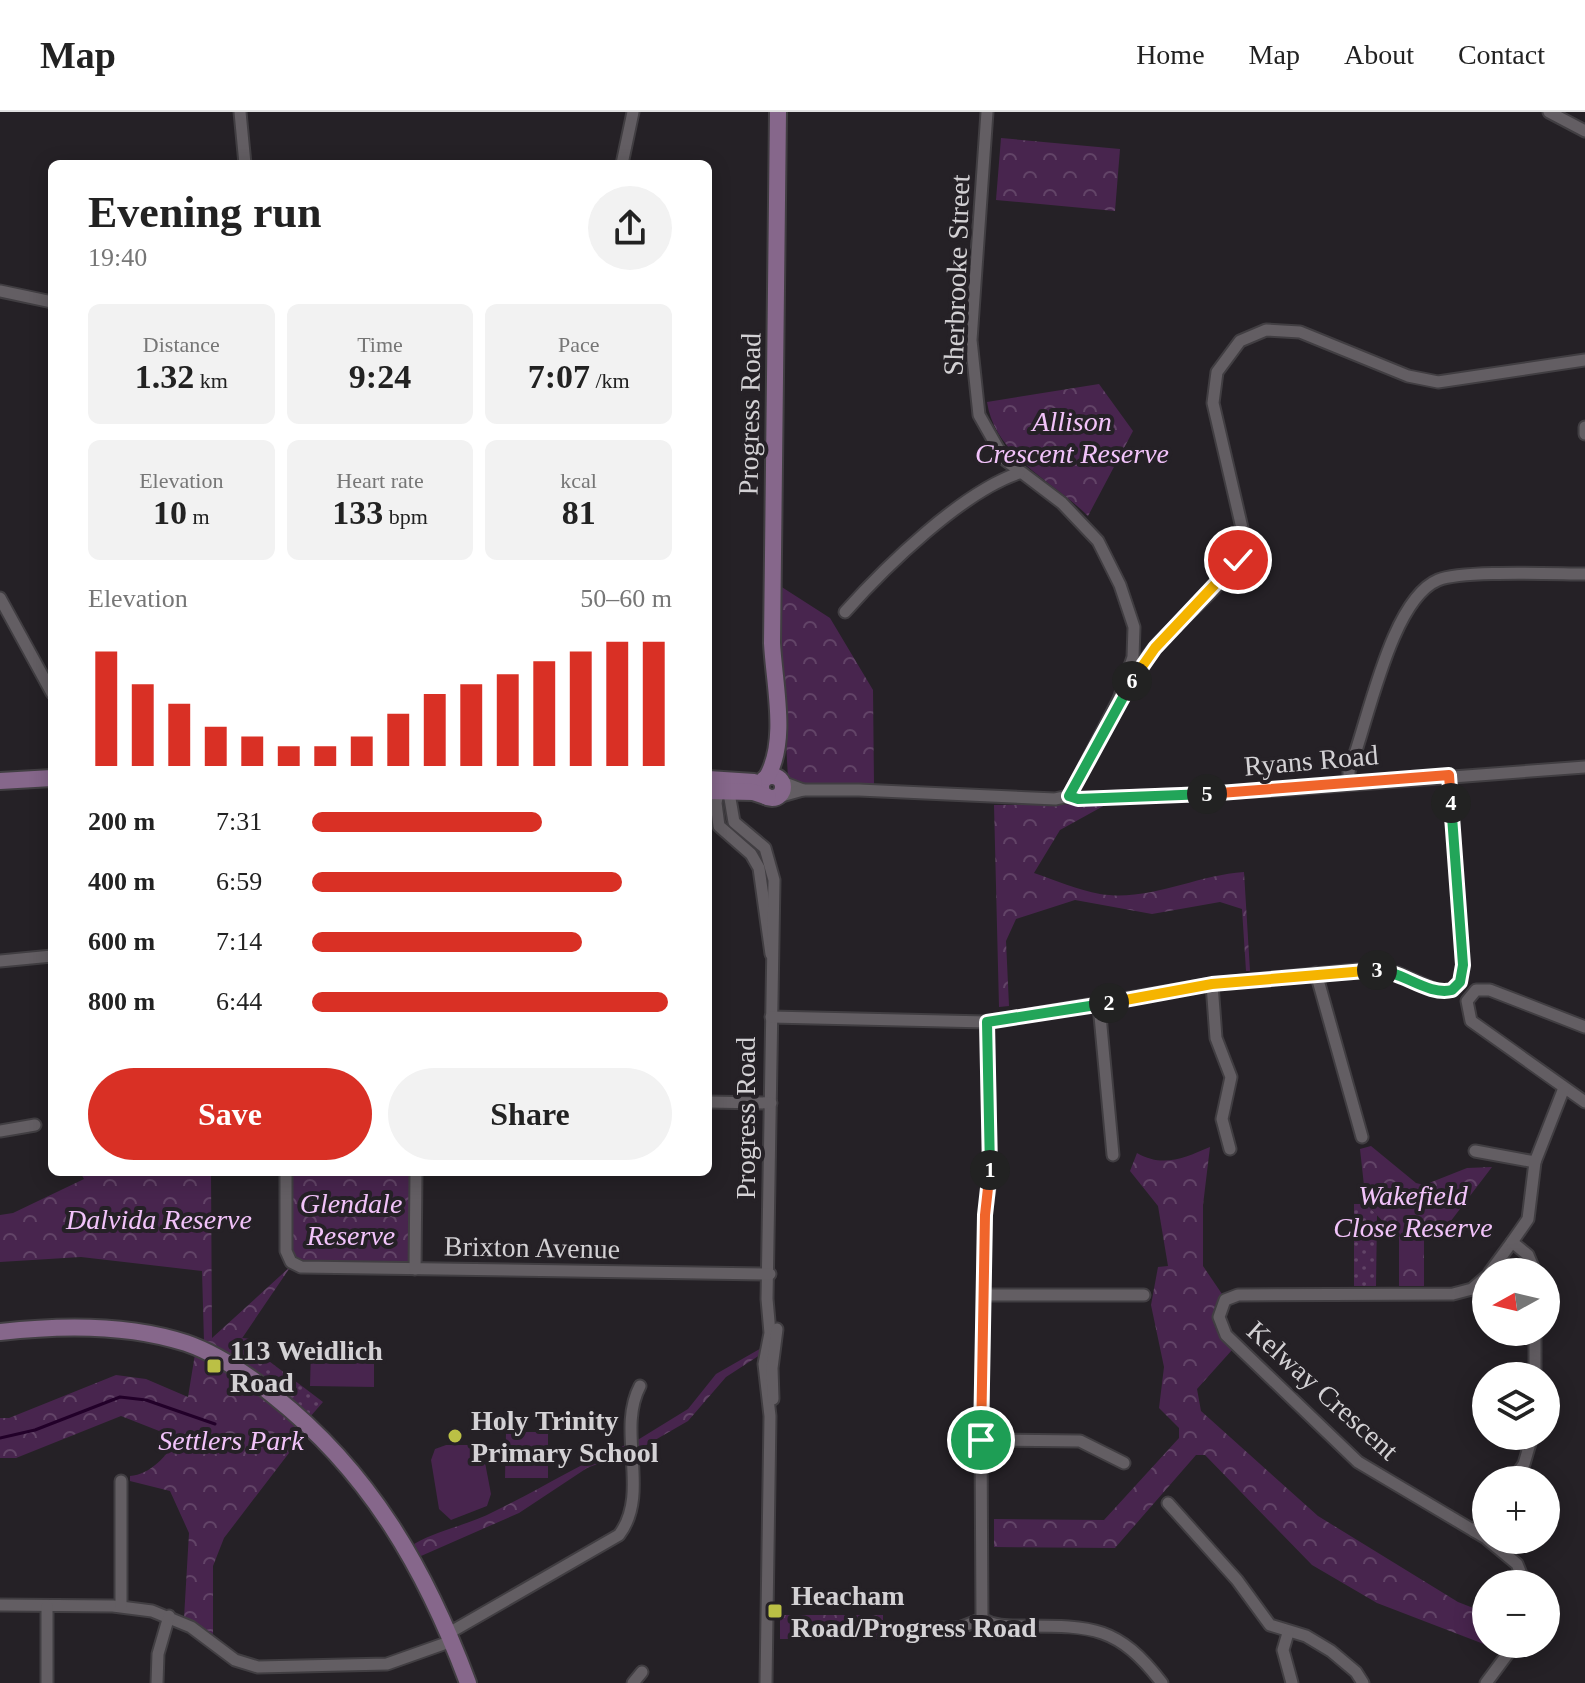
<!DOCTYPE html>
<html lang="en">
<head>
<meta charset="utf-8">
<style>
  body { margin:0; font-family:Georgia,serif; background:#f2f2f2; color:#222; height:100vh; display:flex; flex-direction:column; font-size:30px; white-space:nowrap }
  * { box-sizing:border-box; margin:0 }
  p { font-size:26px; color:#767676 }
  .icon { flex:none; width:44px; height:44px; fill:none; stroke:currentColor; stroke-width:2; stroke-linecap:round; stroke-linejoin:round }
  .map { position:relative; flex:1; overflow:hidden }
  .drawer { position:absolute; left:48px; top:48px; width:664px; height:1016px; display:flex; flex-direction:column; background:#fff; border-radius:12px; box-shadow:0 4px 20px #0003 }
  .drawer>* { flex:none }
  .needle { width:52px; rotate:262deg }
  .controls { position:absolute; left:1472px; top:1146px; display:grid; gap:16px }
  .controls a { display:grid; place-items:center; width:88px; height:88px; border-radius:50%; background:#fff; box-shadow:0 4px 20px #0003; font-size:40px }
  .pin { position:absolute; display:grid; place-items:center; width:68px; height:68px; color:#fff; margin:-34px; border:4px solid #fff; border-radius:50%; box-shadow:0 2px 8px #0007 }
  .km { position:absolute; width:40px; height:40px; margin:-20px; border-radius:50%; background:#222; color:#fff; font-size:22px; line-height:40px; text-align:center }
  .round { display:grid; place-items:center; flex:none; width:84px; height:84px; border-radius:42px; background:#f2f2f2 }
  .head { display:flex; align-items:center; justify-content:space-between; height:136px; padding:0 40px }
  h1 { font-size:44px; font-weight:700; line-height:60px }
  .figures { display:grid; grid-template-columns:repeat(3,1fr); gap:12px; height:136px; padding:8px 40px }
  .figures div { display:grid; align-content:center; border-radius:12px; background:#f2f2f2; text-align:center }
  .figures b { font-size:34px; font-weight:700 }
  .figures small { font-size:22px; font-weight:400 }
  .figures p { font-size:22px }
  .chart { height:224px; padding:16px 40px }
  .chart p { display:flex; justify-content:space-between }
  .chart svg { width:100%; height:144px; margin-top:8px; stroke:#d93025; stroke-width:6 }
  .action { display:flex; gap:16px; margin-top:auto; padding:16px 40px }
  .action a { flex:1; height:92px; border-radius:48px; background:#d93025; color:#fff; font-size:32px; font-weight:700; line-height:92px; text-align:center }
  .action a+a { background:#f2f2f2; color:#222 }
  ul { padding:0 40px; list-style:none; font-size:26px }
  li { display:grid; grid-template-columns:128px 96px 1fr; align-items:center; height:60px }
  li i { height:20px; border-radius:10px; background:#d93025 }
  header { display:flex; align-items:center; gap:48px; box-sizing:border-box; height:112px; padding:0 40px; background:#fff; border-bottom:2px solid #e0e0e0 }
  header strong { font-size:38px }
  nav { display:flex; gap:44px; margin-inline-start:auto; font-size:28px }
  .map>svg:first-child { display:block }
  .grass { fill:url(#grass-dots) }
  .park { fill:url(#park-crowns) }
  .pitch { fill:#48254e }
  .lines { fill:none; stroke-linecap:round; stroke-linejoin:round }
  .stream { stroke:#220029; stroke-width:3 }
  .street-casing { stroke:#413e42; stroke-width:15 }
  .secondary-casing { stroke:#413e42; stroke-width:20 }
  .street { stroke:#635e63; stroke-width:11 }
  .secondary { stroke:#86678b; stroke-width:16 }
  .split-1-casing { stroke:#fff; stroke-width:16 }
  .split-2-casing { stroke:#fff; stroke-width:16 }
  .split-3-casing { stroke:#fff; stroke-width:16 }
  .split-4-casing { stroke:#fff; stroke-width:16 }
  .split-5-casing { stroke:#fff; stroke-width:16 }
  .split-6-casing { stroke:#fff; stroke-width:16 }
  .split-7-casing { stroke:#fff; stroke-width:16 }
  .split-1 { stroke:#f0652b; stroke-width:10 }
  .split-2 { stroke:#22a559; stroke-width:10 }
  .split-3 { stroke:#f5b400; stroke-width:10 }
  .split-4 { stroke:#22a559; stroke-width:10 }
  .split-5 { stroke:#f0652b; stroke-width:10 }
  .split-6 { stroke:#22a559; stroke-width:10 }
  .split-7 { stroke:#f5b400; stroke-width:10 }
  .poi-dot { fill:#bbc045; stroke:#252126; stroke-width:3 }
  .labels { text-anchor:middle; stroke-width:8; stroke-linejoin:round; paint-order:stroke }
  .street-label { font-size:28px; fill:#d3d1d4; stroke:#252126 }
  .park-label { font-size:28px; font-style:italic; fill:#f2c3fa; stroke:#252126 }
  .poi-label { font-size:28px; font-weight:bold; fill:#d3d1d4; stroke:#252126; text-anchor:start }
</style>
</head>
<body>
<header>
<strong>Map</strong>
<nav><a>Home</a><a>Map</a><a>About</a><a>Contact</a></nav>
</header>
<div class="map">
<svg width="1585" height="1571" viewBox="0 0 1585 1571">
  <defs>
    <pattern id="grass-dots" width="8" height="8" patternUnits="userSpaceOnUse" patternTransform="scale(2)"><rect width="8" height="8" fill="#48254e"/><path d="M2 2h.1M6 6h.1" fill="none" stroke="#624467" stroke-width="1.8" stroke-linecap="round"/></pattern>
    <pattern id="park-crowns" width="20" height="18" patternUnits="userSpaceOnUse" patternTransform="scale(2)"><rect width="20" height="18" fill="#48254e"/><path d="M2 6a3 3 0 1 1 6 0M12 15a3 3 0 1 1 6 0" fill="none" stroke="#624467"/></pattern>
  </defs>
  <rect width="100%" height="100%" fill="#252126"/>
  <g class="grass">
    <polygon points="1354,1092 1366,1092 1377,1103 1376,1174 1354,1174"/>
    <polygon points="242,1226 253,1227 253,1237 323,1290 310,1305 230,1244"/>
  </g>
  <g class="park">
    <polygon points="1001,26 1120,37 1115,99 996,88"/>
    <path d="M1099,272L1133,319L1088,404C1053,369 995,344 987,290Z"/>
    <path d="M777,472L830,506L873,578L874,673C847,671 812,684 788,666Z"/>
    <path d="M1107,692L1060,718L1034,761C1055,768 1078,778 1100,782C1149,790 1196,763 1244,760L1250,859H1246L1242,797L1220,790L1152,802L1075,788L1016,807L1006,829L1009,894L999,895L994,693Z"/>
    <polygon points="1371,1034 1416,1071 1424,1073 1467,1056 1492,1055 1447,1114 1424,1126 1424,1174 1399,1174 1399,1126 1366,1092 1360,1037"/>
    <path d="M1210,1035L1203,1093V1154L1222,1182C1206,1205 1214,1221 1232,1238L1197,1277L1201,1299L1318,1404L1458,1490L1486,1501V1532H1507L1502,1539L1377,1491L1312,1453L1205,1343H1196L1115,1436L994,1435V1407L1104,1408L1179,1326V1316L1159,1296L1164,1255L1151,1193L1158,1155L1168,1154L1158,1094L1130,1059L1137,1041C1163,1056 1184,1046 1210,1035Z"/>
    <polygon points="80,1060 211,1060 212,1226 291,1154 230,1244 204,1230 202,1159 81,1145 0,1150 0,1103 13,1101 84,1067"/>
    <polygon points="290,1060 413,1060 409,1151 297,1151 289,1136"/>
    <polygon points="765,1234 763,1241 726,1265 688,1309 636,1339 636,1329 688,1297 716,1262"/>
    <path d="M195,1242L253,1277L305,1320L224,1426L213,1454V1524L184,1506L189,1421L170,1379L130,1369V1364C150,1363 168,1343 177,1326L121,1304L16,1346H0V1306H9L116,1263L146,1267L188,1285Z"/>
    <path d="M630,1331L629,1340L587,1356L519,1401L421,1444L414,1432C440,1417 469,1413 495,1399C541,1377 582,1350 630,1331Z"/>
    <rect x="780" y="1503" width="103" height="24"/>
  </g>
  <g class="pitch">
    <polygon points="311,1235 374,1236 374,1275 310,1274"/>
    <polygon points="506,1320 548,1320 548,1366 505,1366"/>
    <polygon points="446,1333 468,1333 484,1345 491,1382 487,1394 451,1408 439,1397 431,1348 435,1337"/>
  </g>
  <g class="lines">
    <polyline class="stream" points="0,1326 35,1318 120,1285 146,1288 215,1312"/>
    <g class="street-casing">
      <g id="street">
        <polyline points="240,0 245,52"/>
        <polyline points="987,0 971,228 979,303 1004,347 1062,391 1098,429 1120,473 1134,515 1133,545 1119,587 1069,684"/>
        <polyline points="1549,0 1585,19"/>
        <polyline points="622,52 633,0"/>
        <polyline points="0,179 52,190"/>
        <polyline points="1585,315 1585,322"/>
        <polyline points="0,486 52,581"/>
        <path d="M845,500C886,454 962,380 1019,361"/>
        <path d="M1119,587C1131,570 1141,552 1154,536C1177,508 1241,463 1245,429L1213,291L1217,260L1240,229L1266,218L1300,220L1408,264L1438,270L1585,248"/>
        <polyline points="782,670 803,678"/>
        <path d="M1349,671V659C1367,615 1390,488 1438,468C1462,458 1555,462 1585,462"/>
        <polyline points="719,675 716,691 719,714 751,742 759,756 771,842"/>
        <polyline points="728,675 734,710 765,736 774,768 767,1187 770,1221 764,1252 770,1304 766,1571"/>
        <polyline points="778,685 803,678 859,678 1055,687 1069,684 1078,687 1279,678 1585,655"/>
        <polyline points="0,849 52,844"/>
        <polyline points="1316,861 1362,1025"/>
        <polyline points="1212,872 1216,926 1231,965 1222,1007 1230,1037"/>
        <polyline points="1099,893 1113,1043"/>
        <polyline points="771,905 987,910 1212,872 1366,857 1398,861 1439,879 1452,878 1460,870 1463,853 1449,663"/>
        <polyline points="1585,915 1490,878 1476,878 1467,889 1471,909 1585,990"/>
        <polyline points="708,990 771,991"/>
        <polyline points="0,1019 35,1013"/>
        <polyline points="1475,1039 1535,1050"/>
        <polyline points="286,1060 286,1139 291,1150 301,1155 770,1162"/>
        <polyline points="415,1157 416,1060"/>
        <polyline points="1490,1160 1512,1130"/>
        <polyline points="1535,1160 1528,1143 1512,1130 1528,1107 1535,1050 1564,976"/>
        <polyline points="1486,1165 1472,1177 1453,1182 1238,1183 1225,1188 1219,1205 1226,1223 1358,1350 1486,1426"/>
        <polyline points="984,1183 1144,1183"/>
        <polyline points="1535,1220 1535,1264"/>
        <polyline points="773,1287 772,1256 777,1217"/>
        <polyline points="981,1328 1080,1329 1124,1351"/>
        <polyline points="1513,1368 1524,1352 1531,1328"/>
        <polyline points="1168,1391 1237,1468 1270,1513 1306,1524 1331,1539 1356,1560 1363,1571"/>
        <polyline points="1474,1419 1486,1404"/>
        <polyline points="1488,1428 1517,1452 1525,1472"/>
        <polyline points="0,1493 113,1494 152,1499 191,1515 235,1548 258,1555 387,1552 452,1529"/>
        <polyline points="47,1494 47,1571"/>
        <polyline points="121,1494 121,1369"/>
        <polyline points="982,1507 981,1328 985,1103 991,1065 987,910"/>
        <path d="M911,1516H959L982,1507C996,1515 1009,1514 1025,1514C1093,1514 1118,1514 1162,1571"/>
        <path d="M449,1521L619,1423C651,1381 616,1319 640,1274"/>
        <polyline points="1288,1521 1283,1538 1292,1571"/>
        <polyline points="157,1571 158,1542 169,1504"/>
        <polyline points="633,1571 642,1560"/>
        <polyline points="1486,1571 1515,1532"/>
      </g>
    </g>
    <g class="secondary-casing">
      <g id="secondary">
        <circle cx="772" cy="675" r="11"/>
        <path d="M767,665C788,628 774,572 772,531L778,0"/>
        <polyline points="708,667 754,670"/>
        <polyline points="0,669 52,666"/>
        <polyline points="708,679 753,680 768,685"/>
        <path d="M0,1220C60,1213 128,1212 186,1231C218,1242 248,1263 274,1284C370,1360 426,1458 468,1571"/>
      </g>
    </g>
    <use href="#street" class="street"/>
    <use href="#secondary" class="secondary"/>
  </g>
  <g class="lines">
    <g class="split-1-casing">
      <polyline id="split-1" points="981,1328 985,1103 990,1058"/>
    </g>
    <g class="split-2-casing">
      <polyline id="split-2" points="990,1058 987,910 1109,891"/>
    </g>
    <g class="split-3-casing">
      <polyline id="split-3" points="1109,891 1212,872 1377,858"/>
    </g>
    <g class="split-4-casing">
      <path id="split-4" d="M1377,858C1402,859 1428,884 1452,878L1460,870L1463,853L1451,691"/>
    </g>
    <g class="split-5-casing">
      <polyline id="split-5" points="1207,682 1449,663 1451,691"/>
    </g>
    <g class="split-6-casing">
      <polyline id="split-6" points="1132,569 1069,684 1078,687 1207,682"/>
    </g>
    <g class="split-7-casing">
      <polyline id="split-7" points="1132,569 1155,536 1238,448"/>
    </g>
    <use href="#split-1" class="split-1"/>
    <use href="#split-2" class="split-2"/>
    <use href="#split-3" class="split-3"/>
    <use href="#split-4" class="split-4"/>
    <use href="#split-5" class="split-5"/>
    <use href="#split-6" class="split-6"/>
    <use href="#split-7" class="split-7"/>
  </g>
  <g class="poi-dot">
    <rect x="206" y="1246" width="16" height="16" rx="4"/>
    <circle cx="455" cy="1324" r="8"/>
    <rect x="767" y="1491" width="16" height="16" rx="4"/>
  </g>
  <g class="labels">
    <g class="street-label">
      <text transform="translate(956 163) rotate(-88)" y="10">Sherbrooke Street</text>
      <text transform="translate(749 302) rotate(-89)" y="10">Progress Road</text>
      <text transform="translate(1311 648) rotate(-5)" y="10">Ryans Road</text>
      <text transform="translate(745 1006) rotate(-90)" y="10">Progress Road</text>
      <text transform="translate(532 1135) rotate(1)" y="10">Brixton Avenue</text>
      <text transform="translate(1323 1278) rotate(42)" y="10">Kelway Crescent</text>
    </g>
    <g class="park-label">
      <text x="1072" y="319">Allison<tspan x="1072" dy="32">Crescent Reserve</tspan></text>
      <text x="1413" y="1093">Wakefield<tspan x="1413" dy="32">Close Reserve</tspan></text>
      <text x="351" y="1101">Glendale<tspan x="351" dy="32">Reserve</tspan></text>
      <text x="159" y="1117">Dalvida Reserve</text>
      <text x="231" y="1338">Settlers Park</text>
    </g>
    <g class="poi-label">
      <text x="230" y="1248">113 Weidlich<tspan x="230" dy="32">Road</tspan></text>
      <text x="471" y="1318">Holy Trinity<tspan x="471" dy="32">Primary School</tspan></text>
      <text x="791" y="1493">Heacham<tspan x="791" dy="32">Road/Progress Road</tspan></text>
    </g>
  </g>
</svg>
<div class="controls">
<a><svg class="needle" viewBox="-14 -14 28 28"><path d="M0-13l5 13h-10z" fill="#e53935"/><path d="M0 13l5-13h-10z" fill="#767676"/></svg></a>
<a><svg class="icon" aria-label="layers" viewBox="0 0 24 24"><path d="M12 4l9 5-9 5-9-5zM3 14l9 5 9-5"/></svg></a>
<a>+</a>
<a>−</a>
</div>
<div class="pin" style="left:981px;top:1328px;background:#1e9e55"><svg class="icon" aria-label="arrive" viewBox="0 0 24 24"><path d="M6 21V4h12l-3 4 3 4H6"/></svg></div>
<div class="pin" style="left:1238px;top:448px;background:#d93025"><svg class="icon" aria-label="check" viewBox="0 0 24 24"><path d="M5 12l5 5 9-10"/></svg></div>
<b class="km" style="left:990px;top:1058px">1</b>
<b class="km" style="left:1109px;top:891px">2</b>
<b class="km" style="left:1377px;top:858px">3</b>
<b class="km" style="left:1451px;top:691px">4</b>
<b class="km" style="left:1207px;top:682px">5</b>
<b class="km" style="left:1132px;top:569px">6</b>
<section class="drawer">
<div class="head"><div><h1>Evening run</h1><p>19:40</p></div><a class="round"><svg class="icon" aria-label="share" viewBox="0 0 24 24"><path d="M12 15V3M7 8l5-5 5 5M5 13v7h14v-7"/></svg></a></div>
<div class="figures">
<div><p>Distance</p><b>1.32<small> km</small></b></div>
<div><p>Time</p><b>9:24</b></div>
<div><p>Pace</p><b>7:07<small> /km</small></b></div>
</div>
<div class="figures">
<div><p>Elevation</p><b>10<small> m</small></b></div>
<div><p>Heart rate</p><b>133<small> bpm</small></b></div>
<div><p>kcal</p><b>81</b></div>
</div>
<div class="chart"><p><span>Elevation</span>50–60 m</p>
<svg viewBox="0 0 160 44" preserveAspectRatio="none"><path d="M5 44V9M15 44V19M25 44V25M35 44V32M45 44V35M55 44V38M65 44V38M75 44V35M85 44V28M95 44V22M105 44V19M115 44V16M125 44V12M135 44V9M145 44V6M155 44V6"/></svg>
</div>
<ul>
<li><b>200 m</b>7:31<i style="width:64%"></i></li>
<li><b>400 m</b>6:59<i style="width:86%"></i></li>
<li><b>600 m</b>7:14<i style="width:75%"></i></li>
<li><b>800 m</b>6:44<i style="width:99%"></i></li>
</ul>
<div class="action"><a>Save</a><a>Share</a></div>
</section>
</div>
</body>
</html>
